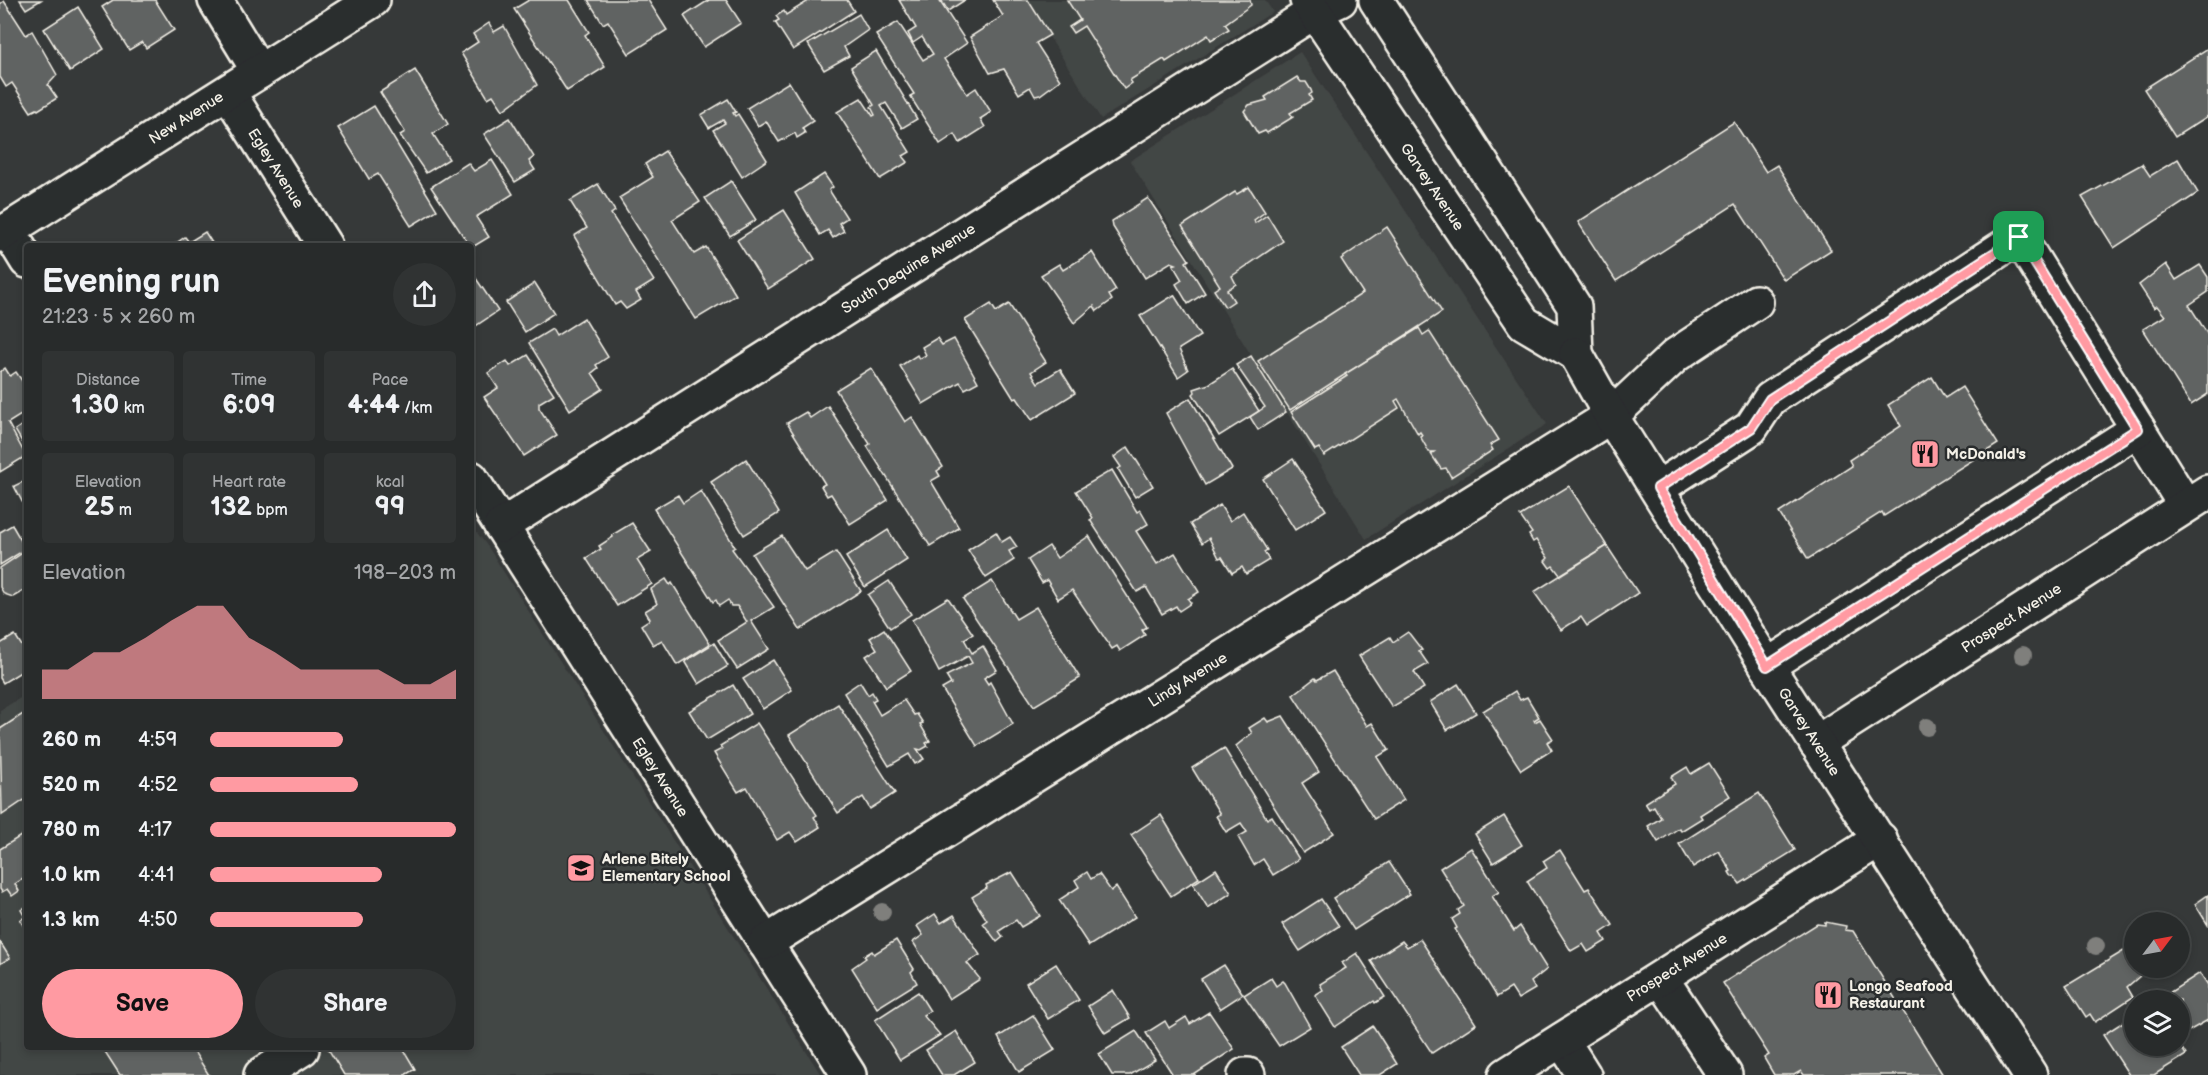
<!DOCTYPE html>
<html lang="en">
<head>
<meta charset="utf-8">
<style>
  body { margin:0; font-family:"Balsamiq Sans",sans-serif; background:#303333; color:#f1f3f6; height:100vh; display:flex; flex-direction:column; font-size:22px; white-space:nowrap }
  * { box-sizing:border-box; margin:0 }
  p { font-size:20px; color:#a5a7a9 }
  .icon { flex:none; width:33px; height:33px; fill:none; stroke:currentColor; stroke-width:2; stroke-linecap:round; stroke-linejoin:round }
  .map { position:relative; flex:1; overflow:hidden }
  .details { position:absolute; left:24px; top:243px; width:450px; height:807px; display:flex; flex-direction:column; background:#282b2b; border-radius:6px; box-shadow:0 3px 9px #0003,0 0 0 2px #444747 }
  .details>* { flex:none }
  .needle { width:39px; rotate:58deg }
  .controls { position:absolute; left:2124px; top:912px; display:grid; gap:12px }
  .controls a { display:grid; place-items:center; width:66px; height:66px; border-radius:50%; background:#282b2b; box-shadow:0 3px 9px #0003,0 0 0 2px #444747; font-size:30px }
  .pin { position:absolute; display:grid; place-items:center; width:51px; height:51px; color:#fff; margin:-26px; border-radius:12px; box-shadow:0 3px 9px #0006 }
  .round { display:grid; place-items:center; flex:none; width:63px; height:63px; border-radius:32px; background:#303333 }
  .head { display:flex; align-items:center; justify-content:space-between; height:102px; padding:0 18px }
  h1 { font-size:33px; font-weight:800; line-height:45px }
  .metrics { display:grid; grid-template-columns:repeat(3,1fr); gap:9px; height:102px; padding:6px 18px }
  .metrics div { display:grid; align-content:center; border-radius:6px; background:#303333; text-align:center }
  .metrics b { font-size:26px; font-weight:800 }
  .metrics small { font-size:16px; font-weight:400 }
  .metrics p { font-size:16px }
  .chart { height:168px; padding:12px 18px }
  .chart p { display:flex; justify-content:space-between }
  .chart svg { width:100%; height:108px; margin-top:6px; fill:#ff9aa2; opacity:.7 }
  .primary-button { display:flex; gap:12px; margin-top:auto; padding:12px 18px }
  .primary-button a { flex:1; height:69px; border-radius:36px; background:#ff9aa2; color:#111; font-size:24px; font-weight:800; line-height:69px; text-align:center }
  .primary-button a+a { background:#303333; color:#f1f3f6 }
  ul { padding:0 18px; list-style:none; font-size:20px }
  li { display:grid; grid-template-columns:96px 72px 1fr; align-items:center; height:45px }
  li i { height:15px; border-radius:8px; background:#ff9aa2 }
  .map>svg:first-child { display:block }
  .built { fill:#434645 }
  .building { fill:#616362; stroke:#f4f1e8; stroke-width:1.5 }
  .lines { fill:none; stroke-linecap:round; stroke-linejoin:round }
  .minor-casing { stroke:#f4f1e8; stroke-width:38 }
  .major-casing { stroke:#f4f1e8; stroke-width:38 }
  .minor { stroke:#2a2d2e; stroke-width:33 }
  .major { stroke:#2a2d2e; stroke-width:33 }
  .tree { fill:#7f7f7c }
  .route-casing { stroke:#fff; stroke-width:12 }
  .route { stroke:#ff9aa2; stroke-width:8 }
  .labels { text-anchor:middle; stroke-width:5; stroke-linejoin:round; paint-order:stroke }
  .street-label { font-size:15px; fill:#f4f1e8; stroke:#2a2d2e }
  .poi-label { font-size:15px; font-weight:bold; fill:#f4f1e8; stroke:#2a2d2e; text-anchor:start }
</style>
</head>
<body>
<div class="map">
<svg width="2208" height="1075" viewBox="0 0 2208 1075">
  <rect width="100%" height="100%" fill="#363939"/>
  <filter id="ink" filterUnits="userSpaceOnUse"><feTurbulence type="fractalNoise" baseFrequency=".0167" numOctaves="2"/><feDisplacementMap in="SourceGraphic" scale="12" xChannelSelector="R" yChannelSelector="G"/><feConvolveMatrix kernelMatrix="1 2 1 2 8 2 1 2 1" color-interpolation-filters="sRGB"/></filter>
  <g filter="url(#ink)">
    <g class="built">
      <polygon points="1026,0 1265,0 1273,12 1101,119"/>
      <polygon points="1300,52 1547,424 1366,539 1130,161"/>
      <polygon points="471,525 488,547 821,1075 0,1075 0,710 27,694 27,1047 471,1047"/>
    </g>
    <g class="building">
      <polygon points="20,0 41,0 26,9"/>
      <polygon points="113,0 155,0 174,30 146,48 142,42 129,50 102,7"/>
      <polygon points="529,0 569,0 589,32 585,35 605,67 567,91 514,9"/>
      <polygon points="588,0 648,0 667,30 629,54 608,21 603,24"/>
      <polygon points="709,0 726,0 741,23 704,47 684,16"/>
      <polygon points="810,0 847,0 854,11 793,50 775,22 779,20 776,16 784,11 786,15"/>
      <polygon points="899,0 939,0 967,43 944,59 967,94 976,88 991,112 980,119 985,127 960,143 955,134 940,144 910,96 914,94 876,35 898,22 923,60 933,54 922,37 913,43 908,33 916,28"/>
      <polygon points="941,0 965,0 948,11"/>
      <polygon points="993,0 1028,0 1050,35 1036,43 1060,80 1040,95 1035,96 1030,87 1019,94 1004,69 990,73 970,37 1003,16"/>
      <polygon points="1067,0 1250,0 1251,5 1225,24 1229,29 1211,40 1208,35 1166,62 1164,59 1130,80 1132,83 1124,89 1084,26 1073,33 1069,27 1080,20"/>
      <polygon points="4,1 26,35 32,31 57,75 48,85 57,98 38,110 37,109 31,112 12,83 6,87 0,77 0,4"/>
      <polygon points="78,7 104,49 70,71 44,29"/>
      <polygon points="859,14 868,30 844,47 849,56 824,70 808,44"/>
      <polygon points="489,23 494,32 504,26 537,85 503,110 493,95 488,98 461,53 478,42 473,34"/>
      <polygon points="2208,48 2208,116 2175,137 2144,89"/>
      <polygon points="876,51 917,119 902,128 886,103 881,106 910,152 903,156 908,162 880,179 837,112 861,98 873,116 875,115 871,107 874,105 851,67"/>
      <polygon points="415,70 448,124 433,134 449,159 426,173 400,135 405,132 380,92"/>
      <polygon points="1297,77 1301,82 1306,82 1311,90 1312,93 1309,95 1312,100 1290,113 1293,117 1267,133 1265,131 1258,134 1244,111 1249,105 1267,100 1265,97"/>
      <polygon points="789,82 813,121 802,128 805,133 797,138 795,133 779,142 766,121 758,126 747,108"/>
      <polygon points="728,99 736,112 733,113 735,116 738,114 767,160 742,177 713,130 725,123 723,120 709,128 701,115"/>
      <polygon points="374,106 437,210 411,226 378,174 369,179 338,128"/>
      <polygon points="510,118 534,157 529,161 535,170 515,182 484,134"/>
      <polygon points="1734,122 1766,172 1777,165 1831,250 1784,280 1735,204 1616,281 1578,222"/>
      <polygon points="665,151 700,202 672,220 694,254 706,247 736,295 696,319 619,198 653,177 645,164"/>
      <polygon points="2178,159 2198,193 2114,248 2082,197 2142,164 2150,176"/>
      <polygon points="492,160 513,194 476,217 489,237 471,248 431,187 468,163 474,171"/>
      <polygon points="824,174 833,187 829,190 847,218 839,223 844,231 833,238 828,230 820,235 795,193"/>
      <polygon points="731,181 756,220 730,236 705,198"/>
      <polygon points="598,184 615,211 611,214 654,281 636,292 641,300 626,309 620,302 615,305 574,236 587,228 570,201"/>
      <polygon points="1249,187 1265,212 1254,220 1255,223 1267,215 1283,241 1232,276 1236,284 1227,290 1234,301 1225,307 1214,290 1220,286 1182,226 1235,192 1237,194"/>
      <polygon points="1148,198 1189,260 1186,262 1205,293 1188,304 1176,284 1182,280 1173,265 1176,264 1171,262 1145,278 1113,227 1112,221"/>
      <polygon points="784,210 815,259 768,289 737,240"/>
      <polygon points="1387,227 1442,312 1290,410 1258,361 1363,293 1341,259"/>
      <polygon points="205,232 214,246 172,246 185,237 189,242"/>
      <polygon points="1092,252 1116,290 1109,295 1112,300 1097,311 1094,306 1074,323 1041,275 1059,264 1063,270"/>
      <polygon points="2166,264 2176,280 2200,265 2208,277 2208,292 2189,305 2208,335 2208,394 2191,405 2143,329 2165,316 2157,306 2154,308 2139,285"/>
      <polygon points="471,271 498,311 471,329"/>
      <polygon points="535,283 554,313 525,332 506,302"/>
      <polygon points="1174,295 1200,336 1179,349 1188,370 1178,377 1140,316"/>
      <polygon points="991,304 996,312 1009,304 1046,362 1031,372 1038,383 1060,369 1075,393 1032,420 1017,398 1014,399 965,320"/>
      <polygon points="584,318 608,357 596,365 598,368 592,373 603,389 570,410 529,343 552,329 556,336"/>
      <polygon points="1419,328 1423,335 1429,331 1499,440 1490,445 1493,450 1451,477 1446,468 1441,469 1431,454 1434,452 1429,452 1420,436 1422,435 1420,432 1418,434 1398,399 1395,401 1399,408 1324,456 1319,448 1315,450 1291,412 1347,376 1345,374"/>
      <polygon points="937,338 942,345 954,339 978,382 965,389 960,382 923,404 900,366 917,355 919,359 926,355 922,347"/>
      <polygon points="528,355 554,394 539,403 539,408 557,435 524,456 484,397 498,388 488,373 507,361 510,366"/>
      <polygon points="1251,356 1286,412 1258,430 1250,417 1265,407 1236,365"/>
      <polygon points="5,368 10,376 16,372 25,385 27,384 27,418 24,413 8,423 26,456 0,472 0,372"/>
      <polygon points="871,368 905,422 912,417 943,467 937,471 940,476 931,481 959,528 930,546 867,446 870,444 836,390"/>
      <polygon points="1232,369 1259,411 1219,436 1193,394 1195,392 1194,389 1209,384"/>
      <polygon points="1932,377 1945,398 1962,387 1998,444 1884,516 1882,512 1808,559 1779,513 1852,466 1849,460 1901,426 1888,405"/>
      <polygon points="1190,398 1232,469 1205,485 1166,413"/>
      <polygon points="828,406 888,500 850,524 831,494 827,496 821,486 825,484 787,423 806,412 810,418"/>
      <polygon points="27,422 27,443 25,440 22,442 15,430"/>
      <polygon points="1128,447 1153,486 1135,497 1118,469 1121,467 1114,457"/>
      <polygon points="746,459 779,513 744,535 711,482"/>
      <polygon points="1293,459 1326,510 1295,530 1263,479"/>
      <polygon points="1112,470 1137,512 1140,510 1148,524 1136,531 1157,564 1175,553 1199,592 1188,599 1191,603 1179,611 1176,606 1162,614 1146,587 1137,592 1090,520 1093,518 1076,491"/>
      <polygon points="27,480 27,511 14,486"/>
      <polygon points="1569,486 1607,546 1560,575 1553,566 1550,568 1545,561 1548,558 1536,540 1533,542 1529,535 1532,533 1520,516"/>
      <polygon points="701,491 735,547 732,549 774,607 751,621 769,649 737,669 718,640 747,622 737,606 731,606 728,600 719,606 716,600 713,602 654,509 678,495 683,503"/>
      <polygon points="1220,505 1230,521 1243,512 1267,550 1264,552 1269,560 1246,574 1242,567 1232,573 1222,557 1219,558 1209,538 1202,543 1190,524"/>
      <polygon points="632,523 651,552 637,560 652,584 617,606 586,558 601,549 599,546 613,537 612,535"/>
      <polygon points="12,525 26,549 0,565 0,532"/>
      <polygon points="888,530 907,560 865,587 846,557"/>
      <polygon points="996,532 1002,542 1010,537 1017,547 1009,551 1014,560 986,578 968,550"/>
      <polygon points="782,536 805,571 836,552 861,591 800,630 752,554"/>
      <polygon points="1089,536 1147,627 1142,630 1145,635 1120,651 1117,646 1112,649 1072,590 1058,599 1047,580 1042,583 1028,560 1049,546 1057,558"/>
      <polygon points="1607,546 1638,593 1587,626 1581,617 1561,630 1534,592"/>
      <polygon points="27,550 27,589 13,597 4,594 0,587 0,568"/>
      <polygon points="666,579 670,585 672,583 710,644 677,665 662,640 653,645 641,625 650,619 645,611 657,604 651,589"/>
      <polygon points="889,581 911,614 890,628 868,595"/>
      <polygon points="992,581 1016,619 1036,607 1080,678 1034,706 963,599"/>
      <polygon points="948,598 973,634 964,639 972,653 983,646 997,670 984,678 988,684 990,682 1013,724 977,746 942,689 951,684 946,676 972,663 968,656 939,672 912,620"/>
      <polygon points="884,629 911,671 886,687 866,656 877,649 870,638"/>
      <polygon points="1408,632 1422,650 1419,651 1428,664 1414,672 1424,688 1392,707 1359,656 1390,637 1393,642"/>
      <polygon points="15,635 27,654 27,668 3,683 0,678 0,644"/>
      <polygon points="714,643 728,666 699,684 685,661"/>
      <polygon points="773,660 792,690 763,709 743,679"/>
      <polygon points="1333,671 1367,726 1372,723 1389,750 1377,757 1404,800 1374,819 1293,695 1315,678 1317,680"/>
      <polygon points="860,682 868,695 872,692 876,699 872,701 880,715 904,700 914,715 917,714 923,723 920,724 930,741 926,743 928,746 921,750 917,749 924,759 915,764 909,754 889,766 844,693"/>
      <polygon points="1458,684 1476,713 1447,730 1430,702"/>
      <polygon points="733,685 750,714 707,740 689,711"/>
      <polygon points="1515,691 1520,700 1527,697 1539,717 1534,720 1535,722 1540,719 1553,739 1547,742 1552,750 1521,770 1483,711"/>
      <polygon points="838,704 895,793 870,809 863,797 838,813 789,735"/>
      <polygon points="23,714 27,720 27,798 2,815 0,729"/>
      <polygon points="1283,716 1319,772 1302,783 1334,833 1303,853 1236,746 1252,733 1249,728 1265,718 1268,722"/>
      <polygon points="757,723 817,815 814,817 820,827 797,842 790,832 777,840 747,787 738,792 714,753 722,749 720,746"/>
      <polygon points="1224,748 1267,819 1272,816 1299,859 1273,875 1263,859 1254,865 1238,837 1247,832 1241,823 1226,832 1216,816 1220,814 1192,768"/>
      <polygon points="1709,763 1730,796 1700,815 1702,818 1681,831 1679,828 1658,842 1648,826 1661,818 1654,806 1649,809 1645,803 1675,784 1671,777 1687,767 1691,774"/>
      <polygon points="1759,793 1795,850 1740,884 1734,876 1732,877 1729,872 1731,871 1719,851 1693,867 1679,844"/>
      <polygon points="1161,815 1199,878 1171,896 1131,835"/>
      <polygon points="1504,816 1522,845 1493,863 1475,834"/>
      <polygon points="27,832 27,876 15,884 19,891 12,896 7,889 2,892 0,889 0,849"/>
      <polygon points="1471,848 1499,892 1492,896 1514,931 1520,926 1547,969 1531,982 1535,989 1518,999 1511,988 1497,997 1455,929 1457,928 1452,919 1460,914 1458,910 1464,906 1440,868"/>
      <polygon points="1560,850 1585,890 1589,888 1613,925 1601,933 1606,941 1588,952 1583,944 1571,951 1527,881 1547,868 1543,861"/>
      <polygon points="1389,862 1410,894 1354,930 1333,898"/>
      <polygon points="1216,869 1231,893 1208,908 1193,884"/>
      <polygon points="1012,872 1040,916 1021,927 1016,920 999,931 1003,937 997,942 983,923 987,920 972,897 987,888 986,885"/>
      <polygon points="1087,872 1091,879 1099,874 1111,891 1116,887 1135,917 1089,946 1059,900 1079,887 1075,880"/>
      <polygon points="2208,895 2208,925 2195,904"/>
      <polygon points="1321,899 1339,926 1300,951 1282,924"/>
      <polygon points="27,906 27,932 20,920 25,917 21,910"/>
      <polygon points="935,914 941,923 954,915 980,955 967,963 980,979 949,999 913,942 923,935 917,926"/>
      <polygon points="1825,922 1846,926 1845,930 1853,931 1943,1075 1804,1075 1801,1071 1794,1075 1774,1075 1764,1058 1769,1055 1723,983 1817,924 1825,925"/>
      <polygon points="1420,939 1476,1024 1432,1053 1371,961 1402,941 1407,947"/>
      <polygon points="896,940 914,969 911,972 917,983 877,1008 852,968 866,958 864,956 872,951 874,954"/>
      <polygon points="0,942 10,958 0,964"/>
      <polygon points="2132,946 2134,956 2131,959 2141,975 2127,987 2133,997 2095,1022 2090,1014 2086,1017 2066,986"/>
      <polygon points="1357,953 1385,997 1375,1003 1374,1001 1335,1027 1315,995 1323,990 1320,984 1346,968 1342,963"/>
      <polygon points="1056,964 1079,1000 1048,1019 1026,983"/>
      <polygon points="1224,965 1243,994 1220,1009 1201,979"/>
      <polygon points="2200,973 2208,985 2208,1020 2180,1036 2180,1000 2158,1000"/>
      <polygon points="1271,978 1276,986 1283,981 1285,983 1310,1027 1279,1046 1244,995"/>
      <polygon points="1113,990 1130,1018 1105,1033 1088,1006"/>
      <polygon points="918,992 930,1011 923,1015 940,1035 900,1060 875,1020"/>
      <polygon points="1209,1012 1234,1049 1194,1075 1173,1075 1146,1033 1165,1021 1169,1028 1186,1017 1190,1024"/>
      <polygon points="1033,1015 1055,1050 1019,1072 998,1037"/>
      <polygon points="2134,1015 2134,1046 2180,1045 2186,1055 2154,1075 2129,1075 2103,1035"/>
      <polygon points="1373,1026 1397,1064 1380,1075 1359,1075 1341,1047"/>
      <polygon points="956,1031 975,1062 954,1075 942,1075 926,1050"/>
      <polygon points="1136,1031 1155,1060 1130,1075 1112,1075 1099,1054"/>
      <polygon points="102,1047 191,1047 209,1075 120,1075"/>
      <polygon points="327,1047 402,1047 415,1069 405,1075 344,1075"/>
    </g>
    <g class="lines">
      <g class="minor-casing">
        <g id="minor">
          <polyline points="215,0 259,72"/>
          <path id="s1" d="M228,92L325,246"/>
          <polyline points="8,230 27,261"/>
          <path id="s2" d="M0,235L373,0"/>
          <polyline points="2138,429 2185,505"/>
          <path id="s3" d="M471,478L849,1075"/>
          <polyline points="1658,488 1751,428 1770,399 2019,237 2138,429 1767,666"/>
          <path id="s4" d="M501,526L1314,12L1340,0"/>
          <path id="s5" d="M1816,743L2208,492"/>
          <path id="s6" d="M765,943L1611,416L1676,355L1756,302"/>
          <polyline points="1661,978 1725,1075"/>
          <polyline points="1562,1040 1584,1075"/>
          <polyline points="261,1075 302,1049"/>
          <polyline points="1245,1075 1248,1075"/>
          <path id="s7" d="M1506,1075L1880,839"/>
        </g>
      </g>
      <g class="major-casing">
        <g id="major">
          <path id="s8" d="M1307,0L1524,323L1576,354L1574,306L1376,0"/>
          <path id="s9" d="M1576,354L1611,416L1767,666L2030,1075"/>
        </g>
      </g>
      <use href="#minor" class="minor"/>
      <use href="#major" class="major"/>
    </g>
    <g class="tree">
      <circle cx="2023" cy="655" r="9"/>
      <circle cx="1927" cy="727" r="9"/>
      <circle cx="882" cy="912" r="9"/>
      <circle cx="2096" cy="946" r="9"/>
    </g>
  </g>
  <g class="lines" filter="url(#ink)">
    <g class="route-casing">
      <polygon id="route" points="2019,237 2138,429 1767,666 1658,488 1751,428 1770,399"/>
    </g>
    <use href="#route" class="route"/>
  </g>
  <defs>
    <g id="restaurant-square" transform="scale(1.5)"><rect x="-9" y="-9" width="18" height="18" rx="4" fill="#ff9aa2" stroke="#2a2d2e"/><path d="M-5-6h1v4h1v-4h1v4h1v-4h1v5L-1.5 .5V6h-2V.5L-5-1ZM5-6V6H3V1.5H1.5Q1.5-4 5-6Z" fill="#111"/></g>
    <g id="school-square" transform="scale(1.5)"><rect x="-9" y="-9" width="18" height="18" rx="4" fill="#ff9aa2" stroke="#2a2d2e"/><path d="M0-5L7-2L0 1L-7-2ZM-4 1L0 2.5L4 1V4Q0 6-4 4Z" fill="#111"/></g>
  </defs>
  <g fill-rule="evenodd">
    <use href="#restaurant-square" x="1925" y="454"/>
    <use href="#school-square" x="581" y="868"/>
    <use href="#restaurant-square" x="1828" y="995"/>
  </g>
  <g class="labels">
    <g class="street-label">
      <text dy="5" stroke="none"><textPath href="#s2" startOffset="220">New Avenue</textPath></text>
      <text dy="5" stroke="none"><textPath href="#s1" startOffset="90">Egley Avenue</textPath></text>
      <text dy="5" stroke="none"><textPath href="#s8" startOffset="225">Garvey Avenue</textPath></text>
      <text dy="5" stroke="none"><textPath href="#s4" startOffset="482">South Dequine Avenue</textPath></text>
      <text dy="5" stroke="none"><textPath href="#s5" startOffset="232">Prospect Avenue</textPath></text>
      <text dy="5" stroke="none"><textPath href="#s6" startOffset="498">Lindy Avenue</textPath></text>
      <text dy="5" stroke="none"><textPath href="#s9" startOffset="444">Garvey Avenue</textPath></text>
      <text dy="5" stroke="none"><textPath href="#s3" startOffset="354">Egley Avenue</textPath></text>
      <text dy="5" stroke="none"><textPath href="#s7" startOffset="202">Prospect Avenue</textPath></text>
    </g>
    <g class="poi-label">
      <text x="1946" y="459">McDonald's</text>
      <text x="602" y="864">Arlene Bitely<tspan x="602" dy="17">Elementary School</tspan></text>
      <text x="1849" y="991">Longo Seafood<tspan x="1849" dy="17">Restaurant</tspan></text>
    </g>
  </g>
</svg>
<div class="controls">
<a><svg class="needle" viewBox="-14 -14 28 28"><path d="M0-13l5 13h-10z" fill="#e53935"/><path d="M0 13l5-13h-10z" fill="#a5a7a9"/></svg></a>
<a><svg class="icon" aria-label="layers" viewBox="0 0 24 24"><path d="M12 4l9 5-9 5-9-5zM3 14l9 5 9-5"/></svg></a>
</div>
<div class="pin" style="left:2019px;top:237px;background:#1e9e55"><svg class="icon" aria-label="arrive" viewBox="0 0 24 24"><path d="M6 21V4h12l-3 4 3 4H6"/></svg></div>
<section class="details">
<div class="head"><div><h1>Evening run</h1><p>21:23 · 5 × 260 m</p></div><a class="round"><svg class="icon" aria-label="share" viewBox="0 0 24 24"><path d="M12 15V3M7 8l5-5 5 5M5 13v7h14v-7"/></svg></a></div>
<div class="metrics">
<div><p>Distance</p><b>1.30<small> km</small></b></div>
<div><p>Time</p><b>6:09</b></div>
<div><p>Pace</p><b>4:44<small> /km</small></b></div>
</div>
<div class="metrics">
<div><p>Elevation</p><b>25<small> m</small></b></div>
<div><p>Heart rate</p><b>132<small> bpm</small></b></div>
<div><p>kcal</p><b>99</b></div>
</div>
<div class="chart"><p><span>Elevation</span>198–203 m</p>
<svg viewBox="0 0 160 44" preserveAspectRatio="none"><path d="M0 44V32L10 32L20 25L30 25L40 19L50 12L60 6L70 6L80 19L90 25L100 32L110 32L120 32L130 32L140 38L150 38L160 32V44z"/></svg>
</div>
<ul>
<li><b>260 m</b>4:59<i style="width:54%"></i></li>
<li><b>520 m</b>4:52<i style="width:60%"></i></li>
<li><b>780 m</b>4:17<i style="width:100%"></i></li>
<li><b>1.0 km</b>4:41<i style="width:70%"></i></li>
<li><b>1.3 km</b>4:50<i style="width:62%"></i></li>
</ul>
<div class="primary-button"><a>Save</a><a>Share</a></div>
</section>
</div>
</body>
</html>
